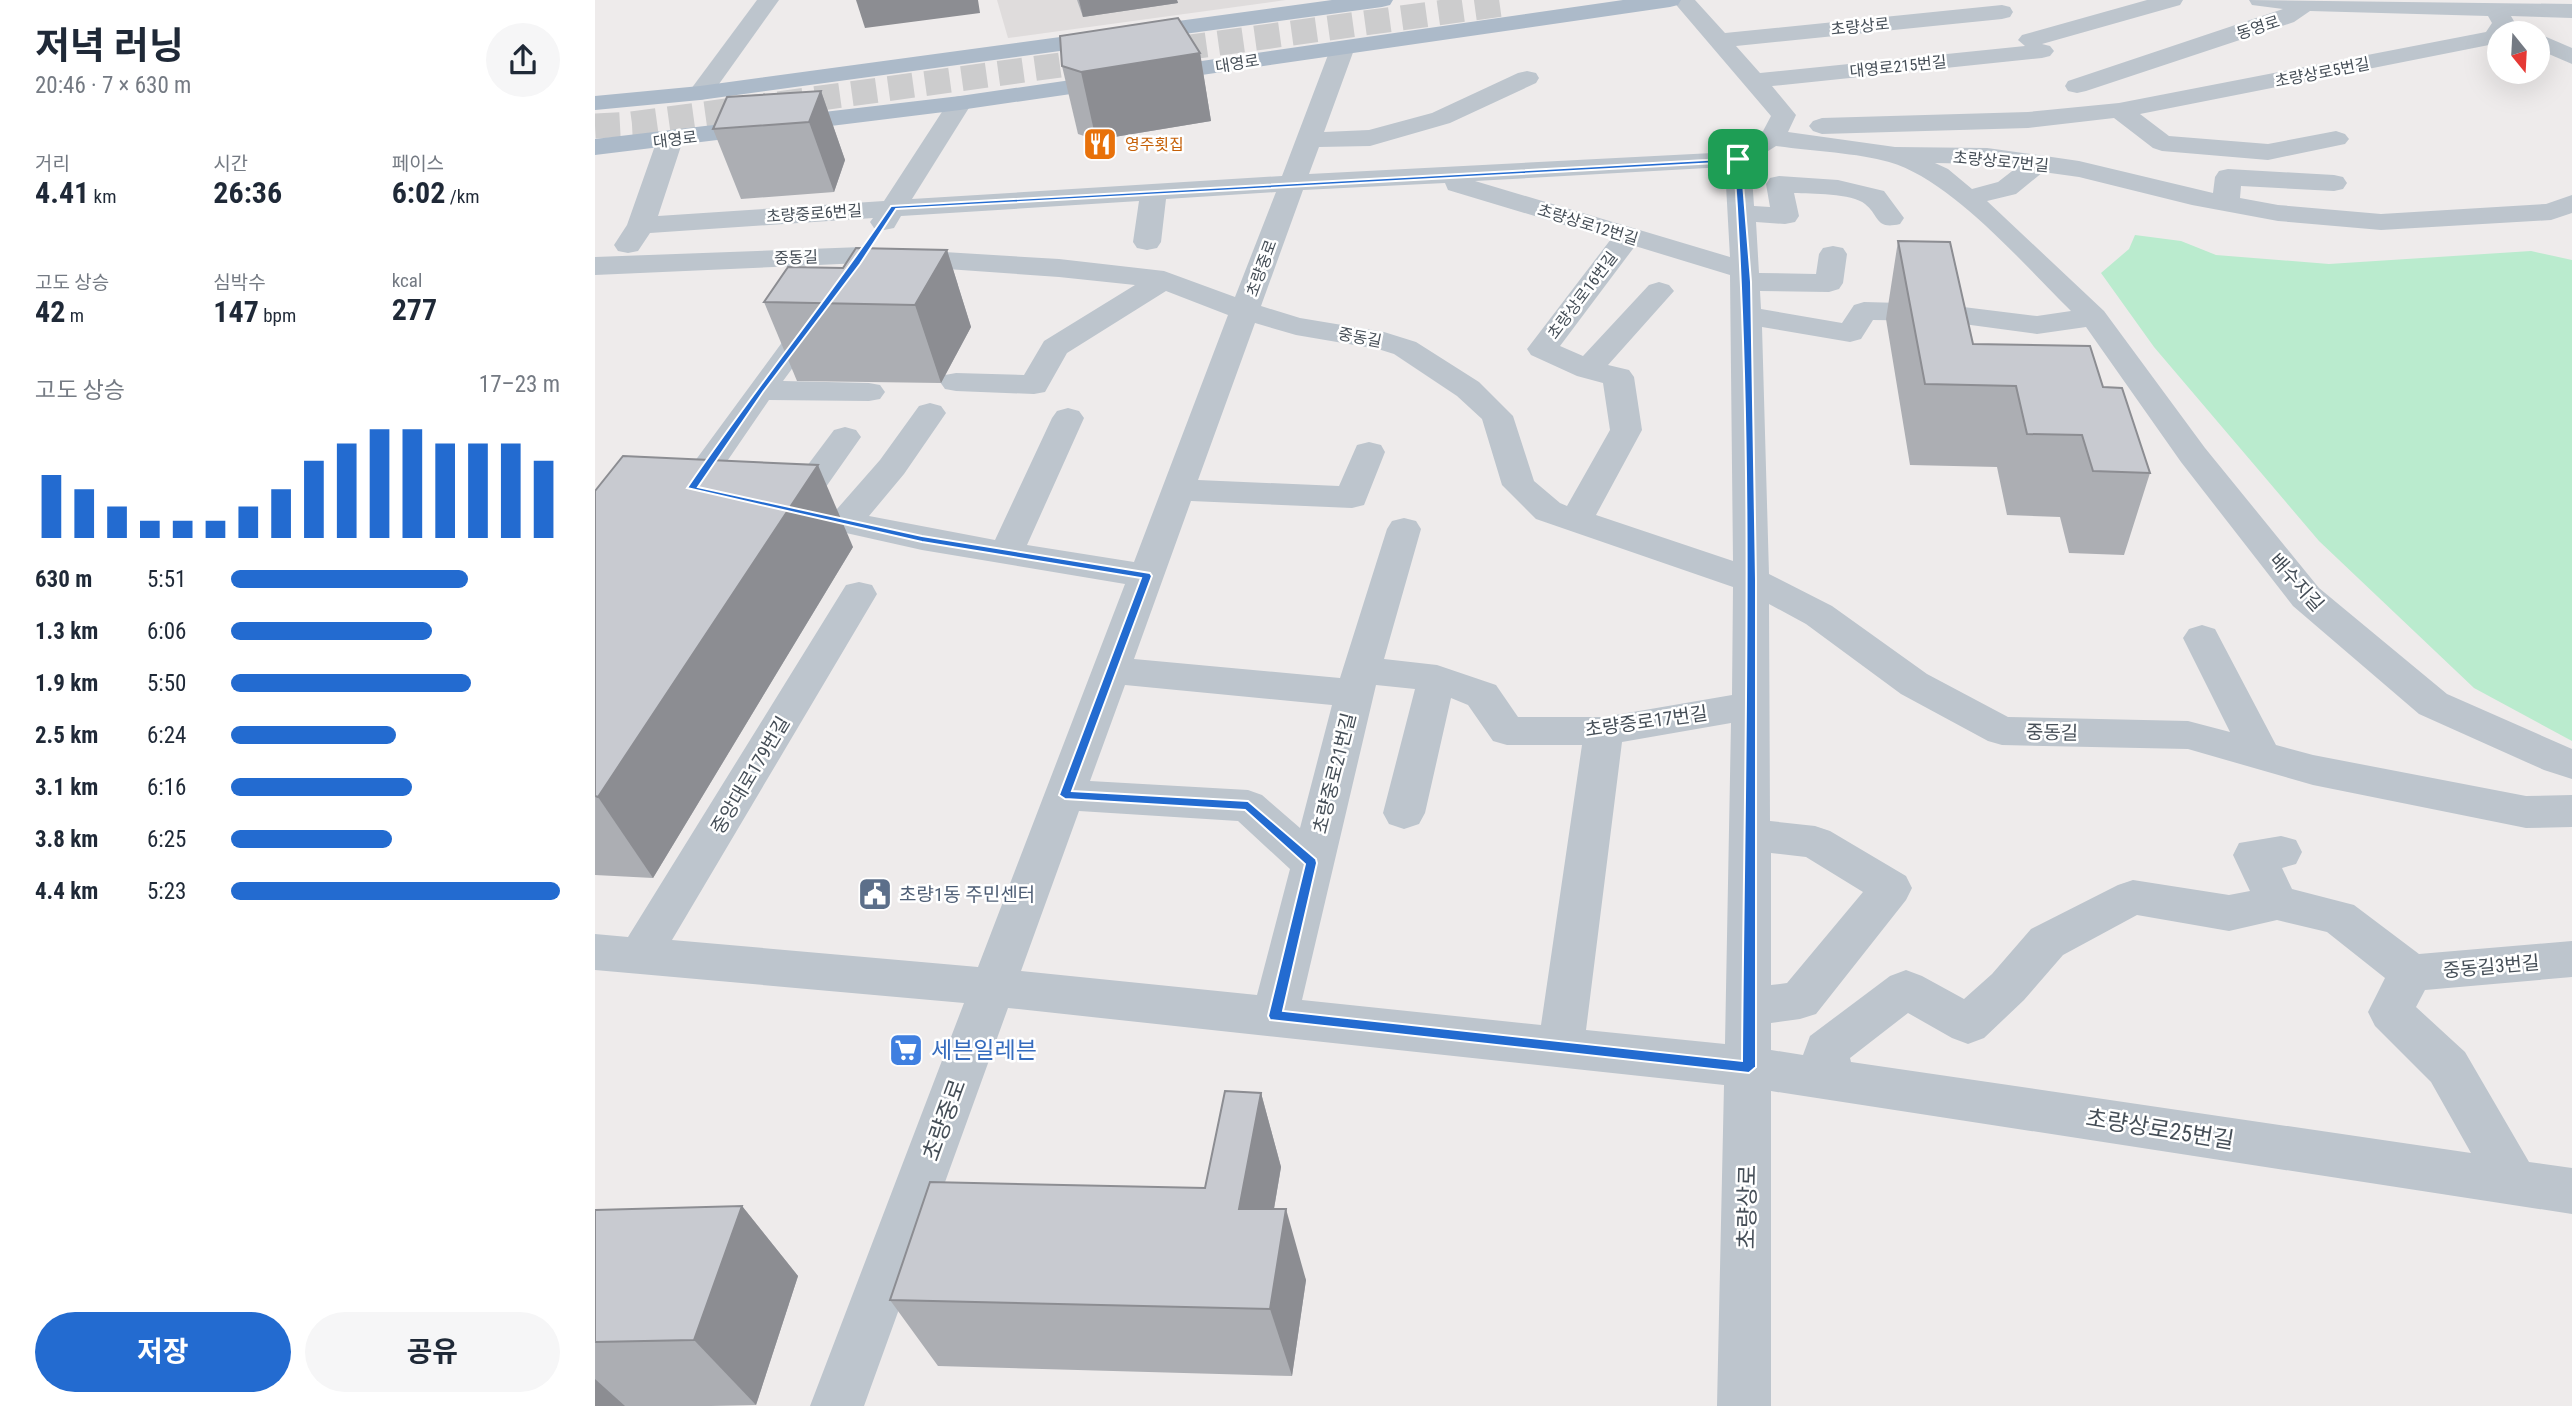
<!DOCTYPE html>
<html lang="ko">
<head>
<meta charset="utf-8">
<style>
  body { margin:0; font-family:"Roboto Condensed","Noto Sans KR",sans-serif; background:#f6f6f7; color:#1f2937; height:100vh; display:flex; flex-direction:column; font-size:26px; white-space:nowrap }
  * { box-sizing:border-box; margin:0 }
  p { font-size:23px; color:#747a83 }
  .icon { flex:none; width:38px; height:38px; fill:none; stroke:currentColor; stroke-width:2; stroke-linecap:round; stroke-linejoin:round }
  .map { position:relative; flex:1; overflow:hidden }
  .panel { display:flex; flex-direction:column; background:#fff; width:595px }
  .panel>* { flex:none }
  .needle { width:46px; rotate:162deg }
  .buttons { position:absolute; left:1892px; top:21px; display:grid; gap:14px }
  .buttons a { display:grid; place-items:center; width:63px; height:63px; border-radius:50%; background:#fff; box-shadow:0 7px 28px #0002; font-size:35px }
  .pin { position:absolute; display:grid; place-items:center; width:60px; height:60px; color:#fff; margin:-30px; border-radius:14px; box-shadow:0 4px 10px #0006 }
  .round { display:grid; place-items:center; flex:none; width:74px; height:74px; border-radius:37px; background:#f6f6f7 }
  .overview { display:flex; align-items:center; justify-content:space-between; height:119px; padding:0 35px }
  h1 { font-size:38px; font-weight:700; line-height:52px }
  .metrics { display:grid; grid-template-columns:repeat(3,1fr); gap:10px; height:119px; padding:7px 35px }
  .metrics div { display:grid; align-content:center }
  .metrics b { font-size:30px; font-weight:700 }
  .metrics small { font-size:19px; font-weight:400 }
  .metrics p { font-size:19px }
  .chart { height:196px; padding:14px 35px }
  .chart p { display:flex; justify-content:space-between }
  .chart svg { width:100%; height:126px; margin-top:7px; stroke:#236bd0; stroke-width:6 }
  .button { display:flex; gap:14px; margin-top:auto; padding:14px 35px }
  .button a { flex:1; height:80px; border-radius:42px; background:#236bd0; color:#fff; font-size:28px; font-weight:700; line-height:80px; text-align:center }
  .button a+a { background:#f6f6f7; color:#1f2937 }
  ul { padding:0 35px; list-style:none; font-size:23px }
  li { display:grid; grid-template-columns:112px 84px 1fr; align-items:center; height:52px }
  li i { height:18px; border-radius:9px; background:#236bd0 }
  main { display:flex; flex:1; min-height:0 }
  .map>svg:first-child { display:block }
  .education { fill:#dfdcdc }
  .green { fill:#baebce }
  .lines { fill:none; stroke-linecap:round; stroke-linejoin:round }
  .major-tunnel { stroke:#cccccd; stroke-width:25; stroke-dasharray:25 12; stroke-linecap:butt }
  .minor { fill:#bdc5cd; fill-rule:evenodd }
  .major { fill:#acbac9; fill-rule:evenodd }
  .wall { fill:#acaeb3 }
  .shaded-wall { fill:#8c8d92 }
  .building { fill:#c8cad0; stroke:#8c8d92; stroke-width:2 }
  .route { fill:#236bd0; stroke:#fff; stroke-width:2; fill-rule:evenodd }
  .labels { text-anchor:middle; stroke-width:5; stroke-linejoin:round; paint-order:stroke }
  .far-street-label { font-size:16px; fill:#454e57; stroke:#fff }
  .far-food-label { font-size:16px; fill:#c56008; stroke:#fff; text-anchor:start }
  .street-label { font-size:19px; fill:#454e57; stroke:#fff }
  .service-label { font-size:19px; fill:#4e5e75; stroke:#fff; text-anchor:start }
  .near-shop-label { font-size:23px; fill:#366cbe; stroke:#fff; text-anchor:start }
  .near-street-label { font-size:23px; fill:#454e57; stroke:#fff }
</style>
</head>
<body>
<main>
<section class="panel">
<div class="overview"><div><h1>저녁 러닝</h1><p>20:46 · 7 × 630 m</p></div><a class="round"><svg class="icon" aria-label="share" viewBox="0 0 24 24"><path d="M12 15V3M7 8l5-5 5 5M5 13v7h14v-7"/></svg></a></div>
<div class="metrics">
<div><p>거리</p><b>4.41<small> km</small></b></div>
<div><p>시간</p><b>26:36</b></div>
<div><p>페이스</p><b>6:02<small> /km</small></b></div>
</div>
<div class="metrics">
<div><p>고도 상승</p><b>42<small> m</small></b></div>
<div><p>심박수</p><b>147<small> bpm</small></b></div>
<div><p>kcal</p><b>277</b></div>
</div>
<div class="chart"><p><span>고도 상승</span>17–23 m</p>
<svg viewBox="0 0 160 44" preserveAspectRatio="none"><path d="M5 44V22M15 44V27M25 44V33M35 44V38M45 44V38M55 44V38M65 44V33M75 44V27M85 44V17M95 44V11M105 44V6M115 44V6M125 44V11M135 44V11M145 44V11M155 44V17"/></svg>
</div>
<ul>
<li><b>630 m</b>5:51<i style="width:72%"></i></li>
<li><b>1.3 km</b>6:06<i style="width:61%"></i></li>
<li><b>1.9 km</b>5:50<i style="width:73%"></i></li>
<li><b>2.5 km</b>6:24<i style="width:50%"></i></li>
<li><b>3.1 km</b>6:16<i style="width:55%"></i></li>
<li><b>3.8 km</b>6:25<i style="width:49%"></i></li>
<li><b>4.4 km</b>5:23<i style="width:100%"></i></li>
</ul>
<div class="button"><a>저장</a><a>공유</a></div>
</section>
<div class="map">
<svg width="1977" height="1406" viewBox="0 0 1977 1406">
  <rect width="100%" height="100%" fill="#eeebeb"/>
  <polygon class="education" points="402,0 691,0 413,38"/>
  <polygon class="green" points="1540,235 1586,241 1621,255 1734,264 1936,251 1977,260 1977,741 1879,688 1724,541 1559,347 1506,273 1534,249"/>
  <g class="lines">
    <polyline class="major-tunnel" points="0,126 37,124 915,3"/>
    <g class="minor">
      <polygon points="162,0 184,0 114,98 105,100 96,98 93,93"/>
      <path d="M1077,0H1100L1130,33L1407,5L1415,7L1418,12L1415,17L1407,19L1141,46L1165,73L1430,46L1423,40L1427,35L1552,0H1588L1585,5L1447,44L1455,46L1459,51L1455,56L1447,58L1177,86L1201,115L1193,132L1300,147L1392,148L1443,155L1484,161L1618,193L1620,177L1624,171L1633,169L1739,175L1748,177L1752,183L1748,189L1739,191L1646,186L1645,198L1683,205L1786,214L1951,204L1977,195V213L1956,220L1786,230L1683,221L1597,205L1484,177L1448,172L1421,194L1392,201L1509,311L1610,448L1724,588L1852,694L1977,749V779L1949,770L1824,714L1698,606L1586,462L1491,327L1442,334L1346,321L1278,320L1266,339L1255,342L1167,327L1174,574L1237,606L1332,674L1413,717L1593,721L1635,732L1588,638L1594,629L1607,625L1620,629L1681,745L1718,755L1931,796L1977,795V827L1931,828L1718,785L1593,749L1407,745L1393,741L1306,694L1211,624L1174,604L1175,821L1220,826L1235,831L1311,876L1317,888L1311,900L1221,1014L1205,1019L1176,1023V1050L1208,1055L1215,1036L1295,976L1311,970L1327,976L1369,999L1397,974L1436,929L1523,885L1538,880L1634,895L1655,891L1638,855L1644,843L1686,836L1701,840L1707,852L1701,864L1687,868L1697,889L1759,905L1824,954L1977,941V977L1830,990L1821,1007L1870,1052L1934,1162L1977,1168V1214L1176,1091V1406H1122L1129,1085L413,1008L269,1406H215L369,1003L0,970V934L33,937L251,585L264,582L277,585L282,594L77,940L383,967L530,584L327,550L184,518L179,510L239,430L250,427L261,430L266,437L219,504L242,509L285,460L324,406L335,403L346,406L351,413L309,474L274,516L400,540L457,418L462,411L473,408L484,411L489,418L432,545L539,562L633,315L571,291L472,353L450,392L439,394L361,391L350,389L345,382L350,375L361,373L429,375L449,341L540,285L464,277L267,263L0,275V257L267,247L464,259L569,271L640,297L681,192L571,199L566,242L562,248L552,250L542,248L538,242L544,201L306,216L299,228L289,230L279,228L275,222L278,218L55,233L43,251L33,253L23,251L19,245L32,225L62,140L66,135L75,132L84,135L88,140L63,216L289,201L356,98L365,96L374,98L377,103L317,199L687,176L736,47L740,42H756L760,47L729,132L774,130L837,113L923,73L932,71L941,73L944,78L941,83L855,123L775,146L724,147L714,174L1137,152L1167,133L1176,116ZM1181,146C1215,151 1263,153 1294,162C1357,180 1429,265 1476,311L1442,316L1344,304L1269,302L1259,305L1247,323L1166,309L1165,291L1234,292L1244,289L1248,283L1252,254L1248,248L1238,246L1228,248L1224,254L1221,274L1164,273L1161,222L1190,224L1200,222L1204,216L1199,193C1216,194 1257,193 1270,204C1285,216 1280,230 1305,224L1309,218L1289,191L1243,180L1184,176L1175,178L1171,184L1175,207L1159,206L1156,162ZM1340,163L1392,164L1421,168L1403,182L1377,189L1353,169ZM1130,167L1135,257L880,181ZM850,183L853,190L1016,239L932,349L936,355L982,376L1008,383L1015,430L972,506L965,503L939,481L918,416L884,382L821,342L789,332L705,318L666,306L708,190ZM1040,246L1135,275L1138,561L1001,515L1047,430L1039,377L1034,370L1013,365L1079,291L1074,285L1064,282L1054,285L988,356L965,346ZM660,323L701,335L783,349L799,354L862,396L887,419L907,485L941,519L1138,587L1137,695L1009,717H923L901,685L842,665L789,659L826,529L821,521L809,518L797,521L792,529L745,678L539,659L596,501L757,508L769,505L790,452L786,445L774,442L762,445L744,486L603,480ZM530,685L737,705L705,828L667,795L653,790L495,781ZM781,685L820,689L788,813L794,824L809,829L824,824L830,813L856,698L873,705L898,741L912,745H987L946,1025L707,1000ZM1136,723L1130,1044L991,1030L1027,742ZM484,811L643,821L695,869L662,995L426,971ZM1176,853L1211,857L1268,892L1192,983L1176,985ZM1542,915L1634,931L1682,920L1732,932L1790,978L1773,1012L1780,1026L1836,1082L1876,1153L1256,1062L1255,1058L1313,1013L1357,1038L1373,1044L1389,1038L1429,1000L1468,955Z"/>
      <polygon points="1654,0 1977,4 1977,18 1916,16 1920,23 1913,33 1904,33 1904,43 1545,114 1574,136 1673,144 1741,131 1750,134 1754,139 1750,144 1673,160 1567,151 1558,148 1519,118 1433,128 1227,134 1218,131 1214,126 1218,121 1227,118 1433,112 1524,103 1891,32 1897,23 1893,16 1715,11 1699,22 1491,91 1482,93 1473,91 1470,86 1473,81 1688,9 1657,5"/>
      <polygon points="1941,33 1942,33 1977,48 1977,64 1942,49"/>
      <polygon points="223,304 233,307 238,313 188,381 274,383 285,385 290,392 285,399 274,401 174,400 109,495 79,503 67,499 62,492 67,485 86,480 213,307"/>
    </g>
    <g class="major">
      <polygon points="737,0 798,0 795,5 787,7 105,100 0,110 0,96 105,86"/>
      <polygon points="1028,0 1086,0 1083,5 1075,7 365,110 0,155 0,139 365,96"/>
    </g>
  </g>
  <g class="wall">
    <polygon points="482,0 582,0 583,3 488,17"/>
    <polygon points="605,53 616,121 501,140 483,134 467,66"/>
    <polygon points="226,91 250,160 239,192 146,199 118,129"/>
    <polygon points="1303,241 1378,344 1508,387 1555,473 1529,555 1474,553 1465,517 1412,515 1402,467 1315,465 1291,319"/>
    <polygon points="352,250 376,327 346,383 202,381 169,302 248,268"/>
    <polygon points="0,491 258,547 58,878 0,875"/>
    <polygon points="666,1093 686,1167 679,1209 711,1280 697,1376 343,1366 295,1300 610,1188"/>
    <polygon points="147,1206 203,1276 161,1405 116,1406 0,1406 0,1210"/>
  </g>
  <g class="shaded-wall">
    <polygon points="261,0 383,0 385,13 270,28"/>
    <polygon points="484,0 582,0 583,3 488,17"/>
    <polygon points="605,53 616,121 501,140 486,72"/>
    <polygon points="226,91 250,160 239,192 214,122"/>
    <polygon points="352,250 376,327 346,383 320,305"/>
    <polygon points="223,465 258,547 58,878 3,797"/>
    <polygon points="666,1093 686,1167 667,1279 644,1209"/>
    <polygon points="147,1206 203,1276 161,1405 99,1340"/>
    <polygon points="691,1209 711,1280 697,1376 675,1309"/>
    <polygon points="0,1379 30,1406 0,1406"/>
  </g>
  <g class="building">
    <polygon points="583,18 605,53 486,72 467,66 465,36"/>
    <polygon points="226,91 214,122 118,129 132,97"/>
    <polygon points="1303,241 1355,242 1378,344 1495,346 1508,387 1527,388 1555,473 1498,471 1487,435 1432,434 1421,386 1330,384"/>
    <polygon points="261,248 352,250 320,305 169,302 193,267 248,268"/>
    <polygon points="28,456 223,465 3,797 0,796 0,491"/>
    <polygon points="630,1091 666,1093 644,1209 691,1209 675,1309 295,1300 335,1182 610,1188"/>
    <polygon points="147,1206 99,1340 0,1342 0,1210"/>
  </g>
  <path class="route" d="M1146,158L1156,282L1161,580V1067L1154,1073L675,1020L673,1016L710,864L650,810L470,799L464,795L546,578L327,542L92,488C157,392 231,302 296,206ZM1139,162C1160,461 1149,761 1147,1061L688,1011L722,863L721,859L653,801L477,791L557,576L555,573L327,536L103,487L168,392L265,264L301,209Z"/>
  <defs>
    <g id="restaurant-square" transform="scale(1.75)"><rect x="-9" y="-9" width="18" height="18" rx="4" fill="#e8710a" stroke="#fff"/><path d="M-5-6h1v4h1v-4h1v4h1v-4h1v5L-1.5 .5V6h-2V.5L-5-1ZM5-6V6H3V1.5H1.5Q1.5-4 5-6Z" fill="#fff"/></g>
    <g id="civic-square" transform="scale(1.75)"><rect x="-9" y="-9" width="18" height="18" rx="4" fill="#5c6f8a" stroke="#fff"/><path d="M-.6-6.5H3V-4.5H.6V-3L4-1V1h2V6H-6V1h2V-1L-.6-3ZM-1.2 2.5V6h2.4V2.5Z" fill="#fff"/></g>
    <g id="supermarket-square" transform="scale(1.75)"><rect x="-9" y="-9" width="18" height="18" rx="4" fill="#3f7fe0" stroke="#fff"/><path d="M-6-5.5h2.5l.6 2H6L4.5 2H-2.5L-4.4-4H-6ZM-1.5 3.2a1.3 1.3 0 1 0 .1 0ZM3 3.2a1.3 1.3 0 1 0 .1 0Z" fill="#fff"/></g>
  </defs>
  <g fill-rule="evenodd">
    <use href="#restaurant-square" x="505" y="144"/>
    <use href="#civic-square" x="280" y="894"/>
    <use href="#supermarket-square" x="311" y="1050"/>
  </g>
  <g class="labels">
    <g class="far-street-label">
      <text transform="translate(1265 26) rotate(-6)" y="6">초량상로</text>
      <text transform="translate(1663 27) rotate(-18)" y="6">동영로</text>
      <text transform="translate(642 63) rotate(-9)" y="6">대영로</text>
      <text transform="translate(1303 66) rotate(-6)" y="6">대영로215번길</text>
      <text transform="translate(1727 72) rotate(-11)" y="6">초량상로5번길</text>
      <text transform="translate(80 139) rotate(-7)" y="6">대영로</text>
      <text transform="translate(1406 161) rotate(5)" y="6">초량상로7번길</text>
      <text transform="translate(219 213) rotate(-4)" y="6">초량중로6번길</text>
      <text transform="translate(993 224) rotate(17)" y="6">초량상로12번길</text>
      <text transform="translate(201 257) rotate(-2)" y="6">중동길</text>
      <text transform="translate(666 268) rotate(-70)" y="6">초량중로</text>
      <text transform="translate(987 295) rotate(-53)" y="6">초량상로16번길</text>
      <text transform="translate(765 337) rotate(11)" y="6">중동길</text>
    </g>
    <g class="far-food-label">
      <text x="530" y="150">영주횟집</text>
    </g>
    <g class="street-label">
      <text transform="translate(1702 582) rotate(48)" y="7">배수지길</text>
      <text transform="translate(1051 721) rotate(-8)" y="7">초량중로17번길</text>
      <text transform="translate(1457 732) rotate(1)" y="7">중동길</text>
      <text transform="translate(739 773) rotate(-76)" y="7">초량중로21번길</text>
      <text transform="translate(155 775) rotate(-59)" y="7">중앙대로179번길</text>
      <text transform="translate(1896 966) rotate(-5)" y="7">중동길3번길</text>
    </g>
    <g class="service-label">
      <text x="304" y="901">초량1동 주민센터</text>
    </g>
    <g class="near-shop-label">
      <text x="336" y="1058">세븐일레븐</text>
    </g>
    <g class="near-street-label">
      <text transform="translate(349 1120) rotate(-70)" y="8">초량중로</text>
      <text transform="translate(1565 1129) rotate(9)" y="8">초량상로25번길</text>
      <text transform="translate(1152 1207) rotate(-89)" y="8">초량상로</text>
    </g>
  </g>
</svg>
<div class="buttons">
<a><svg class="needle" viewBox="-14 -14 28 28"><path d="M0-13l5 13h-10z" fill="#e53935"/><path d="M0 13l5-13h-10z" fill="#747a83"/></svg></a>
</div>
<div class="pin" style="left:1143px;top:159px;background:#1e9e55"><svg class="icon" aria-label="arrive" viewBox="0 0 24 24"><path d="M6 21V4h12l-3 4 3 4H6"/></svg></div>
</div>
</main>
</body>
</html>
